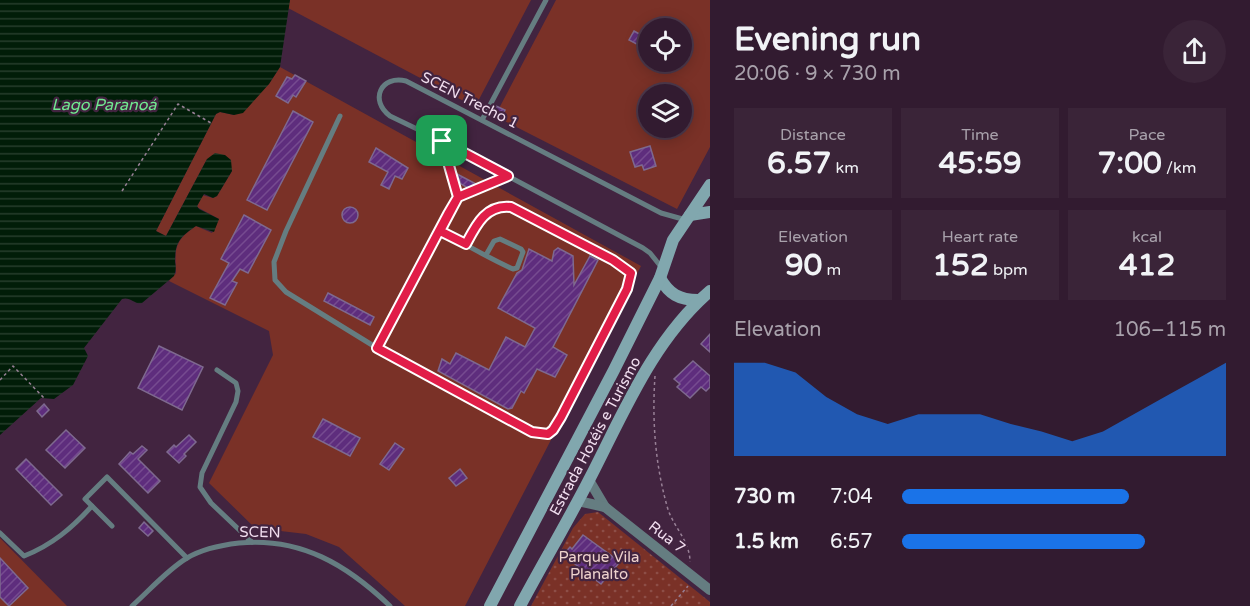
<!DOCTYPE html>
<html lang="en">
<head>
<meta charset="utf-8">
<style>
  body { margin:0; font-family:"Varela Round",sans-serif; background:#3a2438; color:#f1f3f6; height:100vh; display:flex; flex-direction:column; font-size:22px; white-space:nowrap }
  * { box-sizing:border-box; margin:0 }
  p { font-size:20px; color:#a8a1ab }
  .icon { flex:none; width:33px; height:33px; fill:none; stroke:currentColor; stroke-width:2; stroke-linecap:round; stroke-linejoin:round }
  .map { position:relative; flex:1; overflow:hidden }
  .drawer { display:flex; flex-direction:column; background:#321b30; width:540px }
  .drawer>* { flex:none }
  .fabs { position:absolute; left:638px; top:18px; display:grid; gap:12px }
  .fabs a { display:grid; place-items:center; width:54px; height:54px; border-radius:50%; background:#321b30; box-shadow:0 3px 15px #0003,0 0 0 2px #4d394c; font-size:30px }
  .pin { position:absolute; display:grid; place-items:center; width:51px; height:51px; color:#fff; margin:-26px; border-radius:12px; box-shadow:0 3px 9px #0006 }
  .round { display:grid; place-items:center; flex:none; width:63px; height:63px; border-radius:32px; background:#3a2438 }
  .headline { display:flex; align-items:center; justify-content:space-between; height:102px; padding:0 24px }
  h1 { font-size:33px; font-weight:700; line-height:45px }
  .metrics { display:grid; grid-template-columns:repeat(3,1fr); gap:9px; height:102px; padding:6px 24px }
  .metrics div { display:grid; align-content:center; border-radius:0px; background:#3a2438; text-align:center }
  .metrics b { font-size:30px; font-weight:700 }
  .metrics small { font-size:16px; font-weight:400 }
  .metrics p { font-size:16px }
  .chart { height:168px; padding:12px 24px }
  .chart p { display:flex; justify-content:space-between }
  .chart svg { width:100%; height:108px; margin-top:6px; fill:#1a73e8; opacity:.7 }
  ul { padding:0 24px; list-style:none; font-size:20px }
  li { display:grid; grid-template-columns:96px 72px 1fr; align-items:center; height:45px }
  li i { height:15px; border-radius:8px; background:#1a73e8 }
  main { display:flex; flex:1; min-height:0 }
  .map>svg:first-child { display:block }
  .grass { fill:#7a3127; fill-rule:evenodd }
  .park { fill:url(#park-dots) }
  .water { fill:url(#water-rules) }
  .building { fill:url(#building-hatch); stroke:#7e698f; stroke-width:1.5 }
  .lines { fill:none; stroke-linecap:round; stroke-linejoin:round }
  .path { stroke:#988096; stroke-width:1.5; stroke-dasharray:3 3; stroke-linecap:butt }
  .lane { stroke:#657d81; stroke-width:5 }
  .street { stroke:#657d81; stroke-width:10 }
  .secondary { stroke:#81a7ae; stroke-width:12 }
  .route-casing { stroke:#fff; stroke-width:12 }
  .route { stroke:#e11d48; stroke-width:8 }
  .labels { text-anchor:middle; stroke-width:4.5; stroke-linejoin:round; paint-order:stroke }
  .street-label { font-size:15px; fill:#f1deef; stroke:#422440 }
  .park-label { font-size:15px; fill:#eed2cd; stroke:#422440 }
  .water-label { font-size:16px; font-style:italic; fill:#71e990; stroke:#422440 }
</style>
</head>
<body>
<main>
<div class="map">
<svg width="710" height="606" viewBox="0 0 710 606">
  <defs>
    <pattern id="park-dots" width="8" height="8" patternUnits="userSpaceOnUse" patternTransform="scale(1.5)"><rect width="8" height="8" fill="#7a3127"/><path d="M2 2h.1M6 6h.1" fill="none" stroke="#8d4e47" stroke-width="1.8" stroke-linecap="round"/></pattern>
    <pattern id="water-rules" width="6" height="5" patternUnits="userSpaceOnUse" patternTransform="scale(1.5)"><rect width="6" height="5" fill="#011d08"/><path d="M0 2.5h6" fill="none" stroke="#263d2c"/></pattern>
    <pattern id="building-hatch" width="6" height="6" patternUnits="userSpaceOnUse" patternTransform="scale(1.5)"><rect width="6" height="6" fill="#5e2d7d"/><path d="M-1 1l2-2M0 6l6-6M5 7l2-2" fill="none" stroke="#764b90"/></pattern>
  </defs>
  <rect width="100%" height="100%" fill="#422440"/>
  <g class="grass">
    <polygon points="290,0 531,0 475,107 288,8"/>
    <path d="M556,0H710V147L677,209L495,116ZM648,28H681V62H648ZM648,94H681V128H648Z"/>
    <path d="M280,67L641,266L465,606H405L339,547L306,534L255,528L209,483L273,355L269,331L169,281L176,273C175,248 174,241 196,226L212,233L219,219L197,207L202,195L213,198L217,196L232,171L207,159L166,236L156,231L216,114L220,112L234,115L269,84Z"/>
    <polygon points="0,538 67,606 0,606"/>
  </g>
  <polygon class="park" points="598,512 710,602 710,606 531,606 573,528 585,514"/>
  <path class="water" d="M0,0H290L280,67L269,84L243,113L234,115L220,112L216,114L156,231L166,236L207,159L215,153L225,155L231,160L232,171L217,196L213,198L204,194L197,206L199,209L219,219L214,232L196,226C180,237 175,242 175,262C176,267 176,271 174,276L142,303C135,305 130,296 122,299L84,348L88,356L73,385L54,399L41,398L0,435Z"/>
  <g class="building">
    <polygon points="634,31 648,39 648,50 629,40"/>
    <polygon points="295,75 306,81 296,97 293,95 288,103 276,96 287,77 292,79"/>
    <polygon points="496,106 505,110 500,119 491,114"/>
    <polygon points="293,111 313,122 267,210 247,200"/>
    <polygon points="650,146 656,166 644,170 642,165 635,167 630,152"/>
    <polygon points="376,148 408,168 402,179 395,176 389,189 381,185 388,172 369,162"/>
    <polygon points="457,174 476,184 468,188 461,184"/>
    <circle cx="350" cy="215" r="8"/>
    <polygon points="244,215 271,230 248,273 240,269 232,281 237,283 225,305 210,298 229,263 221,259"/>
    <polygon points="558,248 573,256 574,285 590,256 598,260 553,347 567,355 555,377 537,369 524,393 521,391 512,408 508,409 438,371 442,359 450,364 456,353 489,370 506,337 525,347 535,328 498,308 517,273 522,270 529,249 552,261 554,251"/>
    <polygon points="328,293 374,317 370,325 324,301"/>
    <polygon points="710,334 710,352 701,344"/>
    <polygon points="159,346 203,367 182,410 138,388"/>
    <polygon points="693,361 710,376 710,387 706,391 701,387 690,398 677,387 680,384 674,379"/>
    <polygon points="44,404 49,410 42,417 37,411"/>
    <polygon points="323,419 360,438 350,456 313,437"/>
    <polygon points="66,430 85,448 65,468 46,450"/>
    <polygon points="189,435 196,442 184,454 186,456 179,463 167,452 174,445 176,447"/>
    <polygon points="395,443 404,449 389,470 380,464"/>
    <polygon points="142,446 147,450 138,459 160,481 148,493 119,464 130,452 133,454"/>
    <polygon points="26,459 62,495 51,505 16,469"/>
    <polygon points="460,469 467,478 456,486 449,478"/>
    <polygon points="144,522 153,531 148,536 139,528"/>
    <polygon points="583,535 620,562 601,584 563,555 570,547 572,549"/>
    <polygon points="0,558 28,588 9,606 0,597"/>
  </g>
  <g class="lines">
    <g class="path">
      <polyline points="122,191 178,104 211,123"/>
      <path d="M655,376C652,420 655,463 667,506C672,526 690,540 690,562"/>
      <polyline points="0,380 13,366 44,398"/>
      <polyline points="671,606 688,586"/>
    </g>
    <g class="lane">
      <path d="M340,116L286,231L274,262L275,280L286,292L377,348L532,432L541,434H550L561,417L627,289L631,273L626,267L613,260L511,207C486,203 476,225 466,244"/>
      <polyline points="482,120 546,0"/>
      <polyline points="442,141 458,197"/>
      <path d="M439,231C464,243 488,258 513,269L517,268L523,252L521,249L500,239L494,241L486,255"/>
      <path d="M662,268L650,253L643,248L442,141L390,116C369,100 381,75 406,81L661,213L686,220"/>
      <polyline points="377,348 458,197 508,176"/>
      <polyline points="217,370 236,383 238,391 236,402 202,473 200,487 211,503 252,542"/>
      <polyline points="112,526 85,499 107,477 187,558"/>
      <path d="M0,533L24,556C52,545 72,528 92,506"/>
      <path d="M132,606C149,591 167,570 187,558C202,549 222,545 239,543C301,537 347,565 390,606"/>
    </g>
    <g class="street">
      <polyline points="589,480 605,507 710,590"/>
      <polyline points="578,501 605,507"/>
    </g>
    <g class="secondary">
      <polyline points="690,215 710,212"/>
      <path d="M660,278C669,294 679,300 698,300"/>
      <polyline points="490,606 614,370 660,278 673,240 710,185"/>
      <path d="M520,606C543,563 568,521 590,478C624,412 653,340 710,291"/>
    </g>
  </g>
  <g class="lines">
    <g class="route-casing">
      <path id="route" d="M442,141L458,197L448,214L377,348L532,432L548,434L553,430L561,417L627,289L631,273L613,260L511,207C486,204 476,225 466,244L440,231L458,197L508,176L442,141"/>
    </g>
    <use href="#route" class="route"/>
  </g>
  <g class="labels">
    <g class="street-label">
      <text transform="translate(470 100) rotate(27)" y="5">SCEN Trecho 1</text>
      <text transform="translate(595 436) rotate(-62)" y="5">Estrada Hotéis e Turismo</text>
      <text transform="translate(260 532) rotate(1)" y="5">SCEN</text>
      <text transform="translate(667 537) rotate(38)" y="5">Rua 7</text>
    </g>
    <g class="park-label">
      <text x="599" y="562">Parque Vila<tspan x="599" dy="17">Planalto</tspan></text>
    </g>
    <g class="water-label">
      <text x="104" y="110">Lago Paranoá</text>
    </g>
  </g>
</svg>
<div class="fabs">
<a><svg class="icon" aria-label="locate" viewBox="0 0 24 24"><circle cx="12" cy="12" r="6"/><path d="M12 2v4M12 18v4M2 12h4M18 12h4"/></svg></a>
<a><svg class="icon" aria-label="layers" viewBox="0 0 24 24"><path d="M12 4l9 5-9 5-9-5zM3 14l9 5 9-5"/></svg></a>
</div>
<div class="pin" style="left:442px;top:141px;background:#1e9e55"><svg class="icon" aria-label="arrive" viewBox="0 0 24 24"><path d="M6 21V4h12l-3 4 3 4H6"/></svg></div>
</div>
<section class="drawer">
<div class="headline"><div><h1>Evening run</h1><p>20:06 · 9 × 730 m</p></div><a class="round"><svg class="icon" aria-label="share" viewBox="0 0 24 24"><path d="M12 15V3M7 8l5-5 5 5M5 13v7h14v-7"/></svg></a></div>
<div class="metrics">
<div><p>Distance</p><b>6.57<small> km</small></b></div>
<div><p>Time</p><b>45:59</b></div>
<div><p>Pace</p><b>7:00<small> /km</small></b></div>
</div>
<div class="metrics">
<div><p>Elevation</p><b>90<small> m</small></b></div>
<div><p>Heart rate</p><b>152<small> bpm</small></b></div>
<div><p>kcal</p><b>412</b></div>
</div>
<div class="chart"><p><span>Elevation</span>106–115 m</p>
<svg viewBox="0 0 160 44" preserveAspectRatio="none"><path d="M0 44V6L10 6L20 10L30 20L40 27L50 31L60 27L70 27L80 27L90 31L100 34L110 38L120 34L130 27L140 20L150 13L160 6V44z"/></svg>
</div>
<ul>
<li><b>730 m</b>7:04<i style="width:70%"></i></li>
<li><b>1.5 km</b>6:57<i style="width:75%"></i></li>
</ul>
</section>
</main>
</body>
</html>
